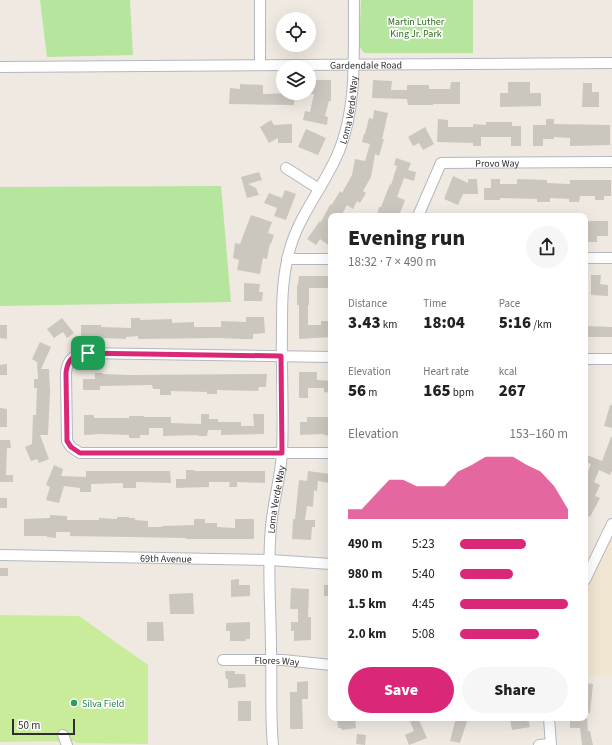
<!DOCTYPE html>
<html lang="en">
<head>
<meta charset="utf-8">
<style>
  body { margin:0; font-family:"Source Sans 3",sans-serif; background:#f6f6f6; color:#222; height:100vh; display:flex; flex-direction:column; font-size:15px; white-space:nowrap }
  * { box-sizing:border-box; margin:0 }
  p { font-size:13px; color:#767676 }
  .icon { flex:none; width:22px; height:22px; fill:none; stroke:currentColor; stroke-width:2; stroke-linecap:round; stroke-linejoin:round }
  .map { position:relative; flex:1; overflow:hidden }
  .details { position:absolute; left:328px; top:213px; width:260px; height:508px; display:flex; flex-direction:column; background:#fff; border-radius:8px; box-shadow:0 4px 16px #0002 }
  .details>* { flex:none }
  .fabs { position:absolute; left:276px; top:12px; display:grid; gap:8px }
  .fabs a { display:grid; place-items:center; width:40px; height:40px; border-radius:50%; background:#fff; box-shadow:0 4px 16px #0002; font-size:20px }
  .scale { position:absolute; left:12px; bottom:10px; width:63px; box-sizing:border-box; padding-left:4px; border:2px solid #2e2e2e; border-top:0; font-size:11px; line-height:14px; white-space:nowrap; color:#2e2e2e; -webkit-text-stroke:3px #fff; paint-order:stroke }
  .pin { position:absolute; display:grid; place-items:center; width:34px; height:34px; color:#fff; margin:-17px; border-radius:8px; box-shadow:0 2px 6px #0006 }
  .round { display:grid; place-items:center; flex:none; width:42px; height:42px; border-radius:21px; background:#f6f6f6 }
  .headline { display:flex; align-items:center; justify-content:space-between; height:68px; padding:0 20px }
  h1 { font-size:22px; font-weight:800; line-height:30px }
  .stats { display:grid; grid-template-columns:repeat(3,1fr); gap:6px; height:68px; padding:4px 20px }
  .stats div { display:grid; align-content:center }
  .stats b { font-size:17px; font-weight:800 }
  .stats small { font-size:11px; font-weight:400 }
  .stats p { font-size:11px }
  .chart { height:112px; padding:8px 20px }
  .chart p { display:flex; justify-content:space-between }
  .chart svg { width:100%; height:72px; margin-top:4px; fill:#db2777; opacity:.7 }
  .cta { display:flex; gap:8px; margin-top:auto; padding:8px 20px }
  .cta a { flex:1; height:46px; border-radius:24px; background:#db2777; color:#fff; font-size:16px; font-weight:800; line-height:46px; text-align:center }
  .cta a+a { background:#f6f6f6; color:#222 }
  ul { padding:0 20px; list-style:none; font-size:13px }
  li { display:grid; grid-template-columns:64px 48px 1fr; align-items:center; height:30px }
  li i { height:10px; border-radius:5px; background:#db2777 }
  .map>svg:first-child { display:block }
  .education { fill:#f0e6d1 }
  .green { fill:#b6e59e }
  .pitch { fill:#c9ec9a }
  .building { fill:#cbc7bf }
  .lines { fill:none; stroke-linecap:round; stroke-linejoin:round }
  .minor-casing { stroke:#b4b7c1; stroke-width:12 }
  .minor { stroke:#fff; stroke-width:10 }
  .route-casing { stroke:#fff; stroke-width:8 }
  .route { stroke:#db2777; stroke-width:5 }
  .leisure-dot { fill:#2e9e5b; stroke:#fff; stroke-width:1.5 }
  .labels { text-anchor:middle; stroke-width:3.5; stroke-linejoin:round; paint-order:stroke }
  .park-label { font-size:10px; fill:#2c6e1b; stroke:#fff }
  .street-label { font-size:10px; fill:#2e2e2e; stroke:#fff }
  .leisure-label { font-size:10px; fill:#27864d; stroke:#fff; text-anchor:start }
</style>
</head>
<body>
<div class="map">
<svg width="612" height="745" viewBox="0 0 612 745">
  <rect width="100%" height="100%" fill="#efe9e1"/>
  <polygon class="education" points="612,535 612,675 585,676 585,592"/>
  <g class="green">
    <polygon points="40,0 130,0 133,55 47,57"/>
    <polygon points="361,0 473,0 473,53 364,53 359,46"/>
    <polygon points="221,186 231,302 0,306 0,187"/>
  </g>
  <polygon class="pitch" points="0,615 79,616 148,665 148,744 77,743 74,741 0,742"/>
  <g class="building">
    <polygon points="309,80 331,80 331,101 329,101 325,116 328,117 327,125 303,120 305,111 310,112 314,94 309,94"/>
    <polygon points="373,80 392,81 391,90 407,90 407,85 429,85 429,89 450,89 451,82 460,82 460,104 433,104 433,105 408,105 407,99 372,98"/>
    <polygon points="508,82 530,82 530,93 541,93 541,106 500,107 500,93 508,93"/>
    <polygon points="583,83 592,83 592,92 599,92 599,107 582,107"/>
    <polygon points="240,84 263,85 263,94 294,93 294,105 229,104 230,88 240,89"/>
    <polygon points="374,110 388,113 382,139 384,139 379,156 375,154 371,177 363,191 366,193 360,203 357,201 353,209 347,205 341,216 331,216 331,247 320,239 316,245 307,239 320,221 321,222 331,203 331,206 340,191 342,193 352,175 355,159 365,161 370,144 362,142 364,134 365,134 369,118 373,119"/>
    <polygon points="438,119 448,120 448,127 473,127 473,124 486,125 486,122 512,122 512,126 521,126 521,146 511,146 511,137 481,137 481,146 473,146 473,143 437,142"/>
    <polygon points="546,119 554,119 554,124 610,125 610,145 570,146 570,138 554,137 554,139 543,139 543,146 533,146 533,125 546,125"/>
    <polygon points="271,120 274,125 292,124 292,143 278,143 278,138 269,143 260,127"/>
    <polygon points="425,127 434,144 423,150 419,143 413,146 408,137"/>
    <polygon points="306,129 326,138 318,155 298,147"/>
    <polygon points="396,158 411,163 408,170 416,172 414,181 404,178 397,197 405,200 399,216 377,216 379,207 381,207 390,184 391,185 397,166 394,165"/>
    <polygon points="259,172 262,180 248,184 256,188 259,195 247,198 241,177"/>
    <polygon points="453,176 468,183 468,179 477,179 478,194 463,194 458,205 444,199"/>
    <polygon points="491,179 500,179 500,184 517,184 517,179 547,180 547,183 570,184 570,180 611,180 611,196 604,196 604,200 595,200 595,196 580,196 579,202 569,202 569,199 550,198 550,202 537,202 537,199 500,198 500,200 484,200 484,188 491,188"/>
    <polygon points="285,190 296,194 286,220 274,216 277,208 264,203 269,193 282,198"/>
    <polygon points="251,215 272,222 268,233 274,235 271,244 270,243 267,259 263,258 260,274 237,270 239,260 233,258 235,243 240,244"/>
    <polygon points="588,221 608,221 608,236 597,236 597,242 588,242"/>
    <polygon points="591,275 601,275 600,284 608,285 608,296 591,295"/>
    <polygon points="299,276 331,276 331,288 309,288 309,305 308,305 308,325 321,325 321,321 331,321 331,337 299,339 299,305 297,305 297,285 298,285"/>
    <polygon points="244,283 260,284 259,292 263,292 262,301 244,301"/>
    <polygon points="246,317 264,317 265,333 253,334 253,339 244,339 218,338 138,339 138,336 126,337 126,339 81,337 81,325 101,325 101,327 131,328 131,318 140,318 140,320 172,319 172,323 194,322 194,327 221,327 221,321 246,322"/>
    <polygon points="62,318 74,333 67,338 63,332 54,338 47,329"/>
    <polygon points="0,325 7,325 7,339 0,338"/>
    <polygon points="585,326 612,327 612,337 585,337"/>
    <polygon points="40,342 51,347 41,369 49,369 50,392 48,435 40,435 49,459 39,463 37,459 31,461 25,447 32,444 33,415 36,415 37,388 34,388 34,379 38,379 37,362 32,359"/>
    <polygon points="7,364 7,375 0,375 0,365"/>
    <polygon points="299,372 317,372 317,380 331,381 331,393 324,392 324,388 308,388 308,398 299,398"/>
    <polygon points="95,373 103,373 103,374 129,375 267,374 266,387 259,387 258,391 217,390 217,394 207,394 207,392 171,391 171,395 160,395 160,389 153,389 152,385 100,386 100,390 83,390 83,379 95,379"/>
    <polygon points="610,405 612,405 612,428 604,426"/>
    <polygon points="0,408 7,409 7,427 0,427"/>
    <polygon points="201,414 209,414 209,419 218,419 218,422 241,422 241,426 254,426 253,414 264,414 264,434 221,435 221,430 208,430 207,436 198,436 198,435 163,436 163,428 149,428 149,435 140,435 140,438 129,438 129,435 102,434 84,435 84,415 94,415 94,418 129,418 129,416 144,416 144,417 171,417 171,423 201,424"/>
    <polygon points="307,417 331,417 331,436 324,435 324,434 300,435 300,422 307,422"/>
    <polygon points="611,437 612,437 612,471 610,475 599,470 594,482 600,485 595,496 600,498 590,517 585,515 585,504 588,497 585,496 585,478 591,464 585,462 585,461 587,455 602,461"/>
    <polygon points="0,440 10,440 11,448 7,448 6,475 13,475 13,482 0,482"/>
    <polygon points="54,465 63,469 61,476 86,477 86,471 170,471 171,483 136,482 136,488 123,488 123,483 91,484 91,492 80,492 80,488 64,486 59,503 46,500 50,487 46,485"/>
    <polygon points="186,470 194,470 194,471 265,471 265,483 237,482 237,487 229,487 230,482 209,482 209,487 176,488 176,479 186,479"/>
    <polygon points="308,471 330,474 329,483 318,481 317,491 314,490 313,507 307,506 305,520 315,520 315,527 312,527 311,540 292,539 293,519 295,519 299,480 307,481"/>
    <rect x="0" y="498" width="7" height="10"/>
    <polygon points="50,515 67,516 67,520 99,520 99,518 117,519 117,517 129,517 129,518 135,518 135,520 148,521 148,527 162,527 162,526 194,525 194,519 205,519 205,523 217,523 217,527 235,528 235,519 254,519 254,539 186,539 186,538 70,536 70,532 56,532 56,538 47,537 47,536 24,536 24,519 50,518"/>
    <rect x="0" y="568" width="8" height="8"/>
    <polygon points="239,579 239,585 250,585 250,596 231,597 231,580"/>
    <rect x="324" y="585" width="7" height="11"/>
    <polygon points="291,588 309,589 308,617 311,617 311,640 294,641 294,631 291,631 291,622 298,622 298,609 290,609"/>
    <polygon points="193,593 194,614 170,614 169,594"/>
    <polygon points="147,622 163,622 164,641 147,641"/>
    <polygon points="250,622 250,639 246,639 246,641 230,641 230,631 226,631 226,623"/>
    <polygon points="225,671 235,671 235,674 245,674 246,687 228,688 228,679 226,679"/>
    <polygon points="308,681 308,699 302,699 303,729 290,729 290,692 297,692 297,682"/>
    <polygon points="585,683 593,684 590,713 585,713"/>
    <rect x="238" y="701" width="13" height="20"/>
    <polygon points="337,718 355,718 356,728 342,730 341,728 338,728"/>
    <polygon points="418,718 427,738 409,745 405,735 414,731 410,721"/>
    <polygon points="456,718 467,721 460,743 450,741"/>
    <polygon points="517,718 528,718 530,727 512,730 510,719"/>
    <polygon points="570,718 587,718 588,731 590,731 593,745 582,745 580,728 570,728"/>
    <polygon points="357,734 366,735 365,745 356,744"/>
  </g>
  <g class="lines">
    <g class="minor-casing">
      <g id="minor">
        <polyline points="260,0 260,65"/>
        <path id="s1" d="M0,67L612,63"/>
        <polyline points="286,168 319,189"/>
        <path id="s2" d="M418,216L441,163L612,162"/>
        <polyline points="585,258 612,258"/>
        <polyline points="287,259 331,259"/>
        <path d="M331,357L80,353C70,358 67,363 66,373L67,441L71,447L80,453H331"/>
        <polyline points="585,359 612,359"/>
        <path id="s3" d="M0,555L270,560L331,564"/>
        <polyline points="585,580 612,524"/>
        <path id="s4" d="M223,660H283L331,665"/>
        <polyline points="549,718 551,745"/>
        <polyline points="63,735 67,745"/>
        <path id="s5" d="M273,745C270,714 272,681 271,649C271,610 267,567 271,527C273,502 281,476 282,452C284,411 281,370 282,329C282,306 282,284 287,261C295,218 323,190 339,151C358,105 353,49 354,0"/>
        <polyline points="539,745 550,744"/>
      </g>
    </g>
    <use href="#minor" class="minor"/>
  </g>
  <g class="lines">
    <g class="route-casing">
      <path id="route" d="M80,353L281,356L282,453H80L71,447L67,441L66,373C67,363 70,358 80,353Z"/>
    </g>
    <use href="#route" class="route"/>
  </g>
  <circle class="leisure-dot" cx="74" cy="703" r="4"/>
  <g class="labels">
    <g class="park-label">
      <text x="416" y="25">Martin Luther<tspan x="416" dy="12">King Jr. Park</tspan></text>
    </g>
    <g class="street-label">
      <text dy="4" stroke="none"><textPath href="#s1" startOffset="366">Gardendale Road</textPath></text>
      <text dy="4" stroke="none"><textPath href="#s5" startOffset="650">Loma Verde Way</textPath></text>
      <text dy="4" stroke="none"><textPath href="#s2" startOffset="114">Provo Way</textPath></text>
      <text dy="4" stroke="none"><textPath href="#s5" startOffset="246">Loma Verde Way</textPath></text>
      <text dy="4" stroke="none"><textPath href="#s3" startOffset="166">69th Avenue</textPath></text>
      <text dy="4" stroke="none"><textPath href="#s4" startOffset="54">Flores Way</textPath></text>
    </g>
    <g class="leisure-label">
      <text x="82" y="707">Silva Field</text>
    </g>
  </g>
</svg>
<div class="fabs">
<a><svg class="icon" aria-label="locate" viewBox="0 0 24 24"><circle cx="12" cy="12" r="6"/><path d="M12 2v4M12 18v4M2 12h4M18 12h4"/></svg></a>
<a><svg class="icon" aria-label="layers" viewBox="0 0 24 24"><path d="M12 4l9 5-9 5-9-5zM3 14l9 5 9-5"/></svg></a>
</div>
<div class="scale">50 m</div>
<div class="pin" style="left:88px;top:353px;background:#1e9e55"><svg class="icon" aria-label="arrive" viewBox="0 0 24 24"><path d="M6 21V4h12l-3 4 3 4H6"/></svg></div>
<section class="details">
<div class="headline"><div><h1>Evening run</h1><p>18:32 · 7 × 490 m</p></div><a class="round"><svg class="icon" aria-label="share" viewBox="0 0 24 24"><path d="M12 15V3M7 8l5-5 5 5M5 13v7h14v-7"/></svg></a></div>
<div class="stats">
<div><p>Distance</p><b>3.43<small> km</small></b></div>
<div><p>Time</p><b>18:04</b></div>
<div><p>Pace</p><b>5:16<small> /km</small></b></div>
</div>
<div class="stats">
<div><p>Elevation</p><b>56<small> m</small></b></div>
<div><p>Heart rate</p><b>165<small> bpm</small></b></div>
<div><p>kcal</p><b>267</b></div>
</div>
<div class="chart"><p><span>Elevation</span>153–160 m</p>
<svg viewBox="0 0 160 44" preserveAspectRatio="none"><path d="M0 44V38L10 38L20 29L30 20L40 20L50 24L60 24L70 24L80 15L90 11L100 6L110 6L120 6L130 11L140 15L150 24L160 38V44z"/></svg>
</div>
<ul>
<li><b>490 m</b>5:23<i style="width:61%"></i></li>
<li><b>980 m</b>5:40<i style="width:49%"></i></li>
<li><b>1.5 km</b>4:45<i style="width:100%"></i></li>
<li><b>2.0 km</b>5:08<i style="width:73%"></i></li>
</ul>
<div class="cta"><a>Save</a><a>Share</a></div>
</section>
</div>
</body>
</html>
